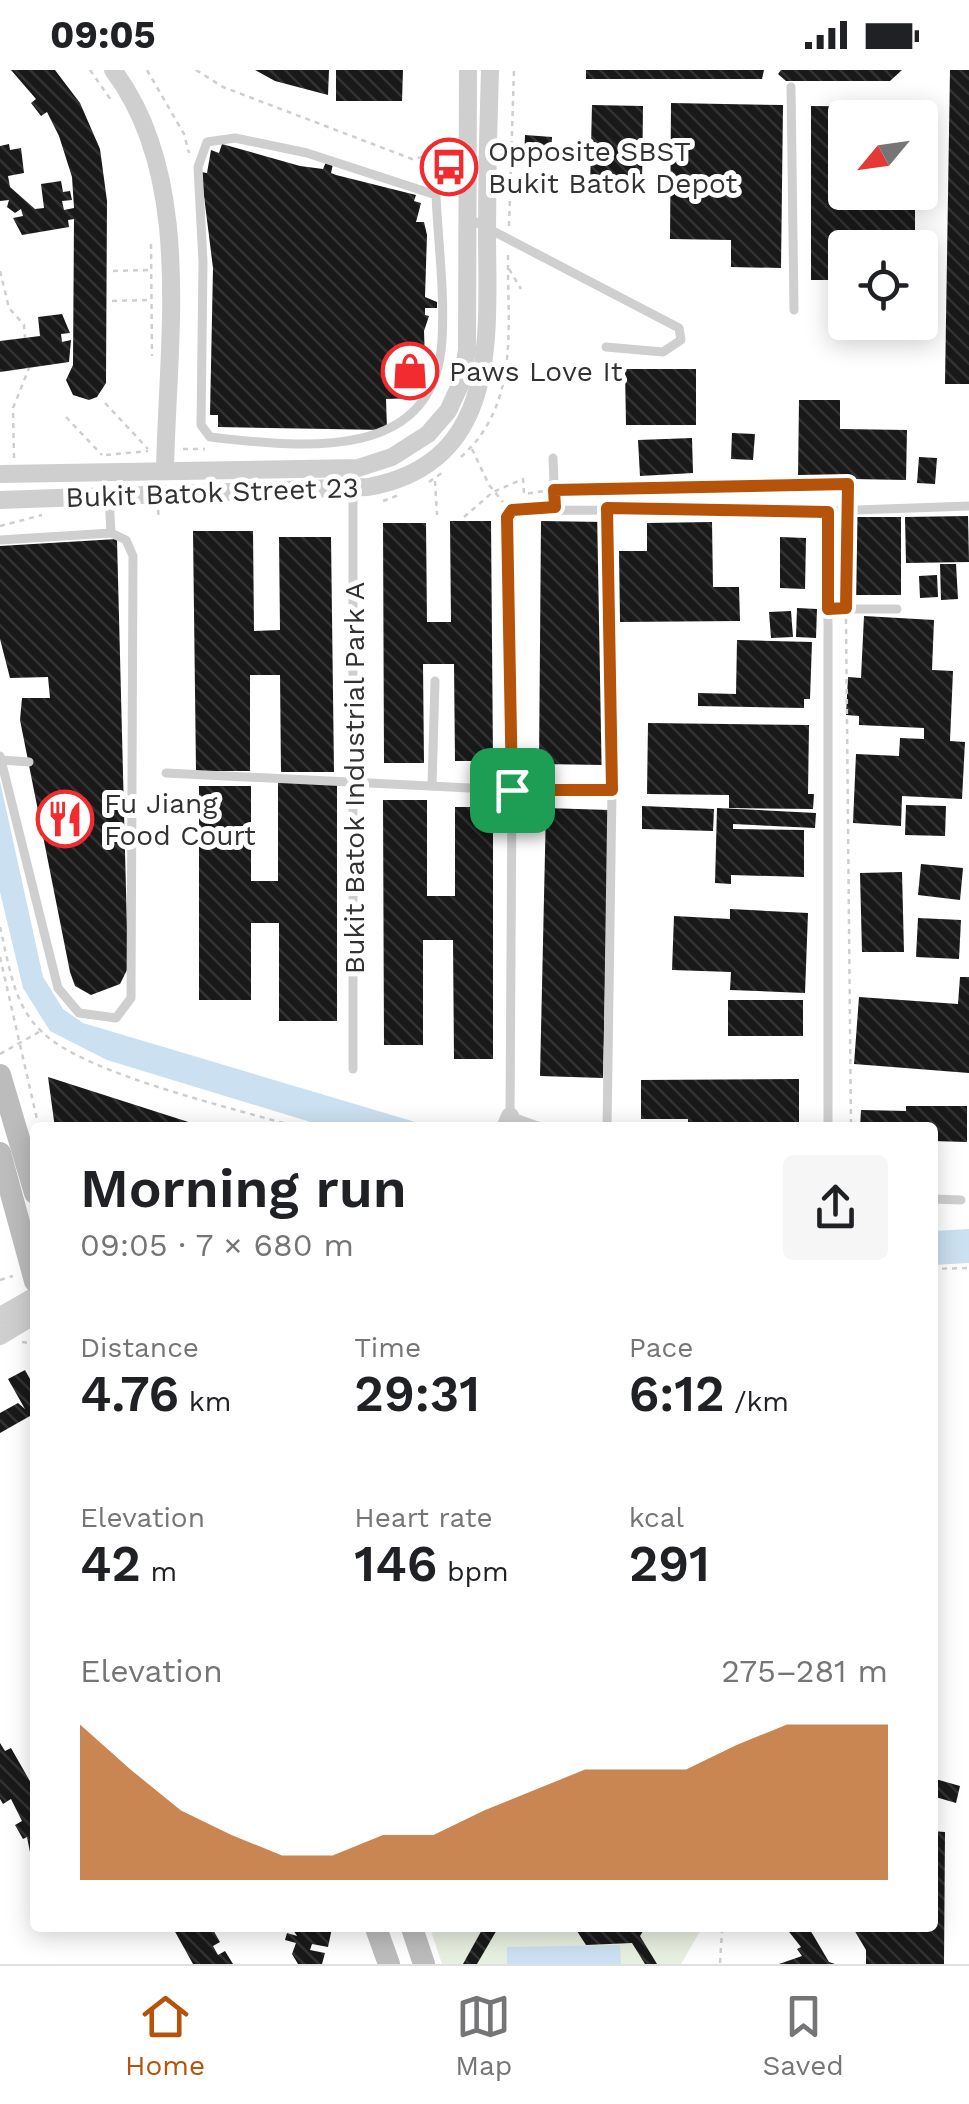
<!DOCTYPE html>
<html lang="en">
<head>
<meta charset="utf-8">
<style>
  body { margin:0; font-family:"Work Sans",sans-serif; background:#f6f6f6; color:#202124; height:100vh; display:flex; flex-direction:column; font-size:38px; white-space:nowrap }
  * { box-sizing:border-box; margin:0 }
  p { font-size:32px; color:#757577 }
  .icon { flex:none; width:55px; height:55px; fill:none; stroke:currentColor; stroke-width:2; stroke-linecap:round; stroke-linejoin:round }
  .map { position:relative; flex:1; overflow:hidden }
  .panel { position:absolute; left:30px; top:1052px; width:908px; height:810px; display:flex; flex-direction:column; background:#fff; border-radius:10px; box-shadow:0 5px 25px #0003 }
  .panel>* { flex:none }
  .needle { width:65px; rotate:241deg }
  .tools { position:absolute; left:828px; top:30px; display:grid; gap:20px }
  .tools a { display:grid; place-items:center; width:110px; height:110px; border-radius:10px; background:#fff; box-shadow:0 5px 25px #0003; font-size:50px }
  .pin { position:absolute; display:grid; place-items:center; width:85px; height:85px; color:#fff; margin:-42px; border-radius:20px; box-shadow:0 5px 15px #0006 }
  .round { display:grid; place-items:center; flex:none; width:105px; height:105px; border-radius:10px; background:#f6f6f6 }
  .summary { display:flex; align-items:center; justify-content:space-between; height:170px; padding:0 50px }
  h1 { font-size:55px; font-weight:600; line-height:75px }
  .metrics { display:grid; grid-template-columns:repeat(3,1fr); gap:15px; height:170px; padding:10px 50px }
  .metrics div { display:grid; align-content:center }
  .metrics b { font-size:50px; font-weight:600 }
  .metrics small { font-size:28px; font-weight:400 }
  .metrics p { font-size:28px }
  .chart { height:280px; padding:20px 50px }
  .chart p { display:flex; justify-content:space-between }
  .chart svg { width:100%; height:180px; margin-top:10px; fill:#b45309; opacity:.7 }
  .status { display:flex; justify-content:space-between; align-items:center; height:70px; padding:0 50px; background:#fff; direction:ltr }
  .status svg { height:28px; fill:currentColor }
  .tab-bar { display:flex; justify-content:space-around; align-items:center; height:140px; border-top:2px solid #e0e0e0; background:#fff; font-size:28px; color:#757577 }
  .tab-bar a { display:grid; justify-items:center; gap:5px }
  .tab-bar .current { color:#b45309 }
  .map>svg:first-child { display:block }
  .green { fill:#e7efe0 }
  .water { fill:#cbe0f0 }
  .building { fill:url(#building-back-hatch) }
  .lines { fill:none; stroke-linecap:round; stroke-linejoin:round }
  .path { stroke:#cfcfcf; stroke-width:2.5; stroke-dasharray:5 5; stroke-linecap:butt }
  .lane { stroke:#cfcfcf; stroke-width:9 }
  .street { stroke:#cfcfcf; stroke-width:18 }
  .secondary { stroke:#bcbcbc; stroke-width:22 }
  .route-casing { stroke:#fff; stroke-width:20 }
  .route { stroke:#b45309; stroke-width:12 }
  .labels { text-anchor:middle; stroke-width:10; stroke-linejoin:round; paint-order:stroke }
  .poi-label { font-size:28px; fill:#323232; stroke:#fff; text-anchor:start }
  .street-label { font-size:28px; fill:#323232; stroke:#fff }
</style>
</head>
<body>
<div class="status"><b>09:05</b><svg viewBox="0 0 49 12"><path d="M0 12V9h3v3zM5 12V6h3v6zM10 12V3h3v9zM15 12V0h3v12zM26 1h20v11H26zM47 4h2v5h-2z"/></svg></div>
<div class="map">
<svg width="969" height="1894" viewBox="0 0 969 1894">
  <defs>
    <pattern id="building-back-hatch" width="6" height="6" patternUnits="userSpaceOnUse" patternTransform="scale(2.5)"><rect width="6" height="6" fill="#191919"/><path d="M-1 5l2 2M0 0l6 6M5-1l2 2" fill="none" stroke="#323232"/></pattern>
  </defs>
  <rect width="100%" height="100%" fill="#fff"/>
  <polygon class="green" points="430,1858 702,1858 681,1894 442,1894"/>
  <g class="water">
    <polygon points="0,711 43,907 63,939 83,953 432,1057 327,1057 107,990 50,961 23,918 0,822"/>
    <polygon points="969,1159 969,1193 933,1195 933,1161"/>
    <polygon points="620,1875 621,1894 507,1894 507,1877"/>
  </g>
  <g class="building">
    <polygon points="11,0 55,0 80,33 100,79 107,131 106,313 97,327 89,330 73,325 66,310 73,295 74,149 68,150 69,157 22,165 13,148 23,146 21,139 15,143 7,137 9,130 0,131 0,76 9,74 10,80 21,78 24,103 8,106 10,117 35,139 44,138 41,114 61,111 63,122 70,121 72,130 62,131 64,140 74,138 72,107 59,66 47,42 41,46 31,33 36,29"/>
    <polygon points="255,0 329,0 328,25 275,11"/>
    <polygon points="336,0 403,0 402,31 336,31"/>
    <polygon points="586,0 764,0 762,9 586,9"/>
    <polygon points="781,0 902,0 890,11 786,11 778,4"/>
    <polygon points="950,0 969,0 969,314 945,314"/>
    <polygon points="671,33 783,35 781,198 731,197 731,170 670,169"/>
    <polygon points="592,35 643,36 642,119 590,118"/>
    <polygon points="811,36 915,37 915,48 845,48 845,122 915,122 915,178 845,178 845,210 811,210"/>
    <polygon points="525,65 552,67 551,92 524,90"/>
    <polygon points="222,74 300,96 323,99 326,92 333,94 331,103 336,105 416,125 414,131 421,133 416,152 424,152 427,165 425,227 437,232 437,238 425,238 425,245 429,246 424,261 426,320 416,320 416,328 386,329 387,360 218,357 218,345 210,345 213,198 201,102 207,103 211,80 219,83"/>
    <polygon points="62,244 70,263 61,264 62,272 71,270 69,292 0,302 0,271 40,266 38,247"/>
    <polygon points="865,252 902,252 903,265 865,265"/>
    <polygon points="625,299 696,299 696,355 626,355"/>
    <polygon points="799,330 840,330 840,359 907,360 906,410 798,408"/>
    <polygon points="732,363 755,364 753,390 731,389"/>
    <polygon points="692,368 693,403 640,406 638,370"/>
    <polygon points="919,387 937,388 935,414 917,413"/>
    <polygon points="968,446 969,492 906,493 905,447"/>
    <rect x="855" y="447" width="46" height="78"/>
    <polygon points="450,451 491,451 493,691 455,691 454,594 423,594 424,693 384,693 383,453 426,453 427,552 451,552"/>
    <polygon points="541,451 605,452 603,695 539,694"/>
    <polygon points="712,452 713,517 739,517 740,551 620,552 619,481 647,481 647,453"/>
    <polygon points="193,461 253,461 254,561 280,560 279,467 331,467 334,702 281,702 280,605 250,605 250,701 196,701"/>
    <polygon points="780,467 806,468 805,519 780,518"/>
    <polygon points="117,469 128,898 120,914 91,925 75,916 70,902 20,650 22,628 50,628 48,607 10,608 0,569 0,476"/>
    <polygon points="940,494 956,494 958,529 941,530"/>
    <polygon points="937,505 938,527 920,528 919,506"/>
    <polygon points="797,538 817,539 816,568 796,567"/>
    <polygon points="791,541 793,567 771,568 769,542"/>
    <polygon points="864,546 934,550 932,600 953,601 950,671 965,672 962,729 902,726 901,756 853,753 856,684 899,686 900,668 924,669 924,658 859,655 859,646 846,645 848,607 861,608"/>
    <polygon points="737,570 812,572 810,629 804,629 804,638 698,636 698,623 736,624"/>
    <polygon points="648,653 809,655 808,724 814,724 813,739 729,738 729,725 647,724"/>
    <polygon points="278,712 337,713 337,951 279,951 279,853 251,853 251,930 199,930 199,716 251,716 251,811 278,811"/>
    <polygon points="383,730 427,730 427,826 455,826 455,737 493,737 493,989 454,989 453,870 423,870 423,975 384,975"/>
    <polygon points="906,735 946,736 945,766 905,765"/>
    <polygon points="642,736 714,739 713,761 642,759"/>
    <polygon points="546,738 609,740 603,1008 540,1006"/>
    <polygon points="717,738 816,743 815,758 733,754 733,759 804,760 804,807 731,805 731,814 715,813"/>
    <polygon points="921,794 963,798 960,830 918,825"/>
    <polygon points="902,802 904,882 862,882 860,803"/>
    <polygon points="730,839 808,843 805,923 730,920 731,902 672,900 674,846 730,849"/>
    <polygon points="918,848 961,850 959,889 916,887"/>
    <polygon points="960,907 969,907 969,1003 854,994 859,927 958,934"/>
    <rect x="728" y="930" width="75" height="36"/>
    <polygon points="48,1007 204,1057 203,1058 55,1058"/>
    <polygon points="799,1009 799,1058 688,1058 688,1049 641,1049 641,1010"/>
    <polygon points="906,1036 967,1036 967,1072 932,1071 932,1058 860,1058 861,1040 906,1041"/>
    <polygon points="25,1300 35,1318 35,1355 30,1346 0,1363 0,1343 18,1333 25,1339 8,1309"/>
    <polygon points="0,1673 5,1681 11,1678 35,1720 35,1779 30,1782 27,1767 23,1769 15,1755 22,1751 11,1729 3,1734 0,1729"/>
    <polygon points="932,1708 960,1716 956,1733 932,1726"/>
    <polygon points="932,1761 945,1762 944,1894 866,1894 866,1880 853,1858 932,1858"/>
    <polygon points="173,1858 212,1858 220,1872 213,1876 218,1885 225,1881 233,1894 193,1894"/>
    <polygon points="292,1858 332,1858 328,1877 312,1874 310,1880 325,1883 322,1894 298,1894 292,1884 296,1873 285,1870 287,1863 297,1866"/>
    <polygon points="483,1858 498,1858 477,1894 463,1894"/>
    <polygon points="575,1858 645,1858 640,1866 657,1894 645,1894 632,1873 586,1875"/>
    <polygon points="786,1858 809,1858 829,1892 835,1894 779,1894 802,1886 797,1879 801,1877"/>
  </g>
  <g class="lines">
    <g class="path">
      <polyline points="90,0 111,30"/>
      <polyline points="147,0 184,64 189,83"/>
      <polyline points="196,0 223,17 412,89 453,81"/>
      <polyline points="509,156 514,0"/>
      <polyline points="151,174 152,286"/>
      <polyline points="509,199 521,219"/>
      <polyline points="0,201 9,238 24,255 25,268"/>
      <polyline points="113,201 151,200"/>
      <polyline points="112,231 151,230"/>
      <polyline points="105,333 148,379"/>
      <polyline points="66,347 102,385"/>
      <polyline points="183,379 205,379"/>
      <polyline points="472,379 489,415 503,432"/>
      <polyline points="106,385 148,381"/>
      <path d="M461,387C521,333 507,256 508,184"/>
      <polyline points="14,388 13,338 29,298"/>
      <polyline points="435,411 437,445"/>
      <polyline points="429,412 443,402"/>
      <polyline points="568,420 848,414 848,426"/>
      <polyline points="383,431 399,425"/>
      <polyline points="158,440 159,449"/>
      <polyline points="464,447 493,422 523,409 524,424 545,421"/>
      <polyline points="0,456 42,445"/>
      <polyline points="847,526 848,454"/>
      <polyline points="846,549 851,1058"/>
      <path d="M0,857C9,894 13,935 42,962C86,1005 238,1039 300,1058"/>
      <polyline points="0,887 39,1058"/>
      <polyline points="0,984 39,962"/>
      <polyline points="932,1199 969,1198"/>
      <polyline points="0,1210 13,1206"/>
      <polyline points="22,1272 35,1274"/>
      <polyline points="720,1893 722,1861"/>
    </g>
    <g class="lane">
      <polyline points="791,17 794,240"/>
      <path d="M235,68L307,83L436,125C438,172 445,223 442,270C435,395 300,377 210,367L201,355L203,192L198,97L207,72Z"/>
      <polyline points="468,148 679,258 681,270 663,282 606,277"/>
      <polyline points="553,388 555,437"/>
      <polyline points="0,470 111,463"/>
      <polyline points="828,539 897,539"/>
      <polyline points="0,686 58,918 79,943 116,948 131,928 133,486 126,470 111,463 109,427"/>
      <polyline points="1,690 29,692"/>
      <polyline points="166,703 512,720 612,720"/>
      <polyline points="432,716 435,611"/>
      <polyline points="353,999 353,398"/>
      <polyline points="543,1058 510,1046 512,720 507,447 511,440 828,441 969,436"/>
      <polyline points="607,1058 612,720 607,438"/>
      <polyline points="828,1058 828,441"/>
      <polyline points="932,1129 961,1130"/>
    </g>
    <g class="street">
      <path d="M113,0C195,108 167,273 165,401"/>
      <polyline points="0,404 358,398 392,387 428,364 448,341 461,313 467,280 468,0"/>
      <path d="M0,430L368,417C502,393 487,264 487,161C487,108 488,54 490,0"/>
      <polyline points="505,1058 510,1046"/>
      <polyline points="0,1246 35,1226"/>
      <polyline points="0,1266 35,1245"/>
    </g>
    <g class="secondary">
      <polyline points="0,1005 35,1123"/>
      <polyline points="0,1083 35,1211"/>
      <polyline points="376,1858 389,1894"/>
      <polyline points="412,1858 424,1894"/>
    </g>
  </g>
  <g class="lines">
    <g class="route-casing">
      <polygon id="route" points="848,414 846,538 828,539 828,442 607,438 612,720 512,720 507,447 512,440 555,437 554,420"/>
    </g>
    <use href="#route" class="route"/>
  </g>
  <defs>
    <g id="bus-ring" transform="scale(2.875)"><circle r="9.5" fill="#fff" stroke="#f22b2f" stroke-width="1.5"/><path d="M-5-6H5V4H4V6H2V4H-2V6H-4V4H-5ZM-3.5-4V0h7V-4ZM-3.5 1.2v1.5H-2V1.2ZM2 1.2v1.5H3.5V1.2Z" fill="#f22b2f"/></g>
    <g id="shop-ring" transform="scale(2.875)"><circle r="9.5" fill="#fff" stroke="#f22b2f" stroke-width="1.5"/><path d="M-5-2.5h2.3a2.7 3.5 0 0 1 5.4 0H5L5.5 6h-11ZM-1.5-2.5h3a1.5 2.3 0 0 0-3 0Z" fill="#f22b2f"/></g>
    <g id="restaurant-ring" transform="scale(2.875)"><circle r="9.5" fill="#fff" stroke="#f22b2f" stroke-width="1.5"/><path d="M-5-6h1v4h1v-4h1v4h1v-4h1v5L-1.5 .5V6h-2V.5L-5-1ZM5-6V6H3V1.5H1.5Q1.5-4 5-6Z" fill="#f22b2f"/></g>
  </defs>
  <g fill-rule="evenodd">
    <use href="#bus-ring" x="449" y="97"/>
    <use href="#shop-ring" x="410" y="301"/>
    <use href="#restaurant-ring" x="65" y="749"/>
  </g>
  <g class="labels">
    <g class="poi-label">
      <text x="488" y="91">Opposite SBST<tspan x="488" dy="32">Bukit Batok Depot</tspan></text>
      <text x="449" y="311">Paws Love It</text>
      <text x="104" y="743">Fu Jiang<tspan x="104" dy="32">Food Court</tspan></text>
    </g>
    <g class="street-label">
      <text transform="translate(212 422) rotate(-2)" y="10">Bukit Batok Street 23</text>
      <text transform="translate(354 708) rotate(-90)" y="10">Bukit Batok Industrial Park A</text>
    </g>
  </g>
</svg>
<div class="tools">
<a><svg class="needle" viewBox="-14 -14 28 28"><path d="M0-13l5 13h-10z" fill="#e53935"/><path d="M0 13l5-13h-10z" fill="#757577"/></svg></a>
<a><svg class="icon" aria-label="locate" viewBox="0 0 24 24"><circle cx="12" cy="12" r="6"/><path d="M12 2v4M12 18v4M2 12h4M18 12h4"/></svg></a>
</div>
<div class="pin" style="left:512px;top:720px;background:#1e9e55"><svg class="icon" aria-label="arrive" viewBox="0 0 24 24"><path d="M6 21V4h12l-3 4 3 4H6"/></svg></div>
<section class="panel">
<div class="summary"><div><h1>Morning run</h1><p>09:05 · 7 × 680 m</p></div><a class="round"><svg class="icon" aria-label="share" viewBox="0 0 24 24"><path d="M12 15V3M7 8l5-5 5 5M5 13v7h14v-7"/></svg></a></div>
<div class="metrics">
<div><p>Distance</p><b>4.76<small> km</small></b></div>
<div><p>Time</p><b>29:31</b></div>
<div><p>Pace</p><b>6:12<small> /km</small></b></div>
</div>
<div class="metrics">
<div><p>Elevation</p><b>42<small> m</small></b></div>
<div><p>Heart rate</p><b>146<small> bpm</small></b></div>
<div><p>kcal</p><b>291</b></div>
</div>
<div class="chart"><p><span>Elevation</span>275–281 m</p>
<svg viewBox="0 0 160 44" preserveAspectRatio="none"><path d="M0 44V6L10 17L20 27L30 33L40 38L50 38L60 33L70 33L80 27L90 22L100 17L110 17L120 17L130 11L140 6L150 6L160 6V44z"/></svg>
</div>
</section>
</div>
<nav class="tab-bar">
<a class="current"><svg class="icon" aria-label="home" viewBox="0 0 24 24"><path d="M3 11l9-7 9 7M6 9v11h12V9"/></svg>Home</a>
<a><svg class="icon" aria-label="map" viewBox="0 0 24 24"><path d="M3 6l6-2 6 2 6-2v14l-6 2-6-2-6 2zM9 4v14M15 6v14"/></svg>Map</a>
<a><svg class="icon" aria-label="saved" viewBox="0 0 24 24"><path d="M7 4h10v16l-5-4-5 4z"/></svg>Saved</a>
</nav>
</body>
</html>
